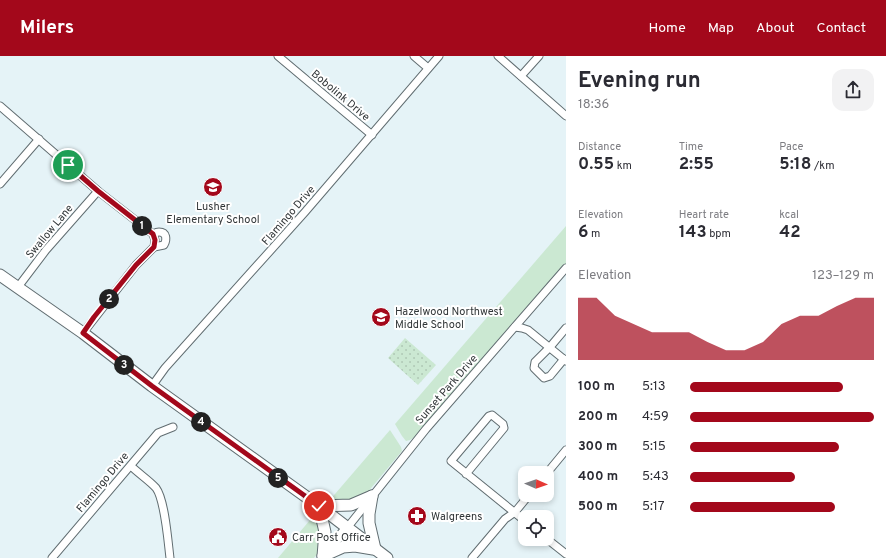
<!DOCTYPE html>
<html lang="en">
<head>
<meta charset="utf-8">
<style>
  body { margin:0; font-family:Overpass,sans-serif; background:#f2f2f3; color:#2b2b33; height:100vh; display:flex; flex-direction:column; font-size:15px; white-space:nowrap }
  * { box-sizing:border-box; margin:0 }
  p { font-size:13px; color:#7c7c81 }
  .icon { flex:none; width:22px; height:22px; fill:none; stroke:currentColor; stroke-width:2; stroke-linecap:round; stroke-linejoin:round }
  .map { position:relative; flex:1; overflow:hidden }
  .details { display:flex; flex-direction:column; background:#fff; width:320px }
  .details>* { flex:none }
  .needle { width:26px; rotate:92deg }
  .buttons { position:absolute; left:518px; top:410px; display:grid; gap:8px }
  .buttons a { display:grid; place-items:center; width:36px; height:36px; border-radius:8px; background:#fff; box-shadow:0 2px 6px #0003; font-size:20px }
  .pin { position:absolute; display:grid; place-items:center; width:34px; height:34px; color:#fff; margin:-17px; border:2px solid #fff; border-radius:50%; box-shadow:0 1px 4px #0007 }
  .km { position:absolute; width:20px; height:20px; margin:-10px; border-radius:50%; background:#222; color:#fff; font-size:11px; line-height:20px; text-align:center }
  .round { display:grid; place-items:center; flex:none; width:42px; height:42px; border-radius:12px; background:#f2f2f3 }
  .summary { display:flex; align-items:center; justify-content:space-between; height:68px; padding:0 12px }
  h1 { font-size:22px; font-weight:700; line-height:30px }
  .metrics { display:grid; grid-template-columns:repeat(3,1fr); gap:6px; height:68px; padding:4px 12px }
  .metrics div { display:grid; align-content:center }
  .metrics b { font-size:17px; font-weight:700 }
  .metrics small { font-size:11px; font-weight:400 }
  .metrics p { font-size:11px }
  .chart { height:112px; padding:8px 12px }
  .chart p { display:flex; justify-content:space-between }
  .chart svg { width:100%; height:72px; margin-top:4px; fill:#a3081b; opacity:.7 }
  ul { padding:0 12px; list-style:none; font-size:13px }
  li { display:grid; grid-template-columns:64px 48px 1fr; align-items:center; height:30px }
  li i { height:10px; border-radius:5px; background:#a3081b }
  header { display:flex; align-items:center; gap:24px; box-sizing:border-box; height:56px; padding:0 20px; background:#a3081b; color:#fff }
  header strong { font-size:19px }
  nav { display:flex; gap:22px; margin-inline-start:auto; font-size:14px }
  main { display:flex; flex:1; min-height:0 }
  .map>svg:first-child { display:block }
  .grass { fill:#cbe8d2 }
  .park { fill:url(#park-dots) }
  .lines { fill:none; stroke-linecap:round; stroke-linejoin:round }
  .minor-casing { stroke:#616d71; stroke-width:9 }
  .tertiary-casing { stroke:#616d71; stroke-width:11 }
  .primary-casing { stroke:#616d71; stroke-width:13 }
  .minor { stroke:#fff; stroke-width:7 }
  .tertiary { stroke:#fff; stroke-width:9 }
  .primary { stroke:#fff; stroke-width:11 }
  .route-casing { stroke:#fff; stroke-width:8 }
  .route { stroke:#a3081b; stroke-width:5 }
  .labels { text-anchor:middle; stroke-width:4; stroke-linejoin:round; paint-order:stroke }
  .street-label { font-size:11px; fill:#313638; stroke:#fff }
  .poi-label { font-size:11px; fill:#313638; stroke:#fff; text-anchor:start }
</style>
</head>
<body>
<header>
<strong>Milers</strong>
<nav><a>Home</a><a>Map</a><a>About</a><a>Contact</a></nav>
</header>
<main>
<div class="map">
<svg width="566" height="502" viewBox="0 0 566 502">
  <defs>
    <pattern id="park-dots" width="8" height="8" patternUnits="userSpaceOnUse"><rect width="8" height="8" fill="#cbe8d2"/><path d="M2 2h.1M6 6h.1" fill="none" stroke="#afc8b5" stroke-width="1.8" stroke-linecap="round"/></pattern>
  </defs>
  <rect width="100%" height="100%" fill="#e5f3f7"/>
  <g class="grass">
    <polygon points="566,170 566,208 415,381 410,384 406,385 402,380 395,368"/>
    <polygon points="390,374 401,391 402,395 362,443 329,445"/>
    <polygon points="315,458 321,468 319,496 314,502 278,502"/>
  </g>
  <polygon class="park" points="405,282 436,309 418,329 388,302"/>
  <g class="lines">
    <g class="minor-casing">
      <g id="minor">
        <polyline points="278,0 372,79"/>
        <polyline points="414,0 428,12"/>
        <polyline points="498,0 566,60"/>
        <polyline points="521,20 539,0"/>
        <polyline points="0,50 98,135 153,178 155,184 154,191 136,209 83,277"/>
        <polyline points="0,128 39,83"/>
        <path d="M153,178C155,177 157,176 159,176C167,176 167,184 164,189L154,191"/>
        <polyline points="18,231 46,194 98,135"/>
        <polyline points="515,271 522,272 528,274 566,305"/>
        <polyline points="564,303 550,320 544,322 534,312 535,306 550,291 566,272"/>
        <polyline points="152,330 165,312 305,156 439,0"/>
        <path d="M131,410C138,417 150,425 156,432C165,444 168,486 170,502"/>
        <polyline points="547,417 566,394"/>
        <polyline points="466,418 504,372 503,368 492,359 489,360 451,405 525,465"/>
        <polyline points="347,472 426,373 566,212"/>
        <polyline points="547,483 566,498"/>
        <polyline points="52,502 158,377 173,371"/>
        <polyline points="472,502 505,463 515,456 529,439"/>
      </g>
    </g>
    <g class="tertiary-casing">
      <polyline id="tertiary" points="324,498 347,472"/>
    </g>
    <g class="primary-casing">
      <g id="primary">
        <polyline points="0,219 83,277 152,330 319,450 387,502"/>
        <polyline points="372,440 369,458 369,467 375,493"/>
        <polyline points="319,450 351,449 372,440"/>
        <polyline points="319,450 325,476 323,500"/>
        <polyline points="323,500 343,491 355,490 373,493"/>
      </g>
    </g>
    <use href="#minor" class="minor"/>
    <use href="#tertiary" class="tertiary"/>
    <use href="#primary" class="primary"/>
  </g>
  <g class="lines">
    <g class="route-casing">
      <polyline id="route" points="68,109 98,135 153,178 155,184 154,191 136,209 94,261 83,277 152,330 319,450"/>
    </g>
    <use href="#route" class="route"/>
  </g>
  <defs>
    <g id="school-disc" transform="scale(1)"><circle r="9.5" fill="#a3081b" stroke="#fff"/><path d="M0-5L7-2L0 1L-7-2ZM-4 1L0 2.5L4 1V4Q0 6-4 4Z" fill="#fff"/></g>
    <g id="pharmacy-disc" transform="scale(1)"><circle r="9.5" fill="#a3081b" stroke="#fff"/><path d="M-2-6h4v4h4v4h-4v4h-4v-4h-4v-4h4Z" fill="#fff"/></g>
    <g id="civic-disc" transform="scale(1)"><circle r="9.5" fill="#a3081b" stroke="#fff"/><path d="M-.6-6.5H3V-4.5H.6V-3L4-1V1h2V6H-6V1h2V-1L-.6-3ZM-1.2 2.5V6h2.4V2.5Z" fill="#fff"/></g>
  </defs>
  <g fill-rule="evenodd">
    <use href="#school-disc" x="213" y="131"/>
    <use href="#school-disc" x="381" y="261"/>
    <use href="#pharmacy-disc" x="417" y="460"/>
    <use href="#civic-disc" x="278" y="481"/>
  </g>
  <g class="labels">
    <g class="street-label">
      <text transform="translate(341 39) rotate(40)" y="4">Bobolink Drive</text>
      <text transform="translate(288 159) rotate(-49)" y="4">Flamingo Drive</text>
      <text transform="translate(49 175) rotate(-50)" y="4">Swallow Lane</text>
      <text transform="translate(446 333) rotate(-49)" y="4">Sunset Park Drive</text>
      <text transform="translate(102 426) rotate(-50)" y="4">Flamingo Drive</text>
    </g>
    <g class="poi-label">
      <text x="213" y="154" text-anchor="middle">Lusher<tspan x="213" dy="13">Elementary School</tspan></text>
      <text x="395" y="259">Hazelwood Northwest<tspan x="395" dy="13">Middle School</tspan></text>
      <text x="431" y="464">Walgreens</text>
      <text x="292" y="485">Carr Post Office</text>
    </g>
  </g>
</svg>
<div class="buttons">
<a><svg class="needle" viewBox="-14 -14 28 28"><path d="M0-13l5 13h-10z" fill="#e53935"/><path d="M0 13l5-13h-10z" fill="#7c7c81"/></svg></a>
<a><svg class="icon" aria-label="locate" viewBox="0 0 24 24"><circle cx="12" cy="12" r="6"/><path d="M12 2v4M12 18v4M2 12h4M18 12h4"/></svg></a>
</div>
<div class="pin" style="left:68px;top:109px;background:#1e9e55"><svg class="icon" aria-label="arrive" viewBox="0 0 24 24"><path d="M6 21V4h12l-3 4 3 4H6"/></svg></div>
<div class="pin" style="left:319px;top:450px;background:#d93025"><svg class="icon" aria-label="check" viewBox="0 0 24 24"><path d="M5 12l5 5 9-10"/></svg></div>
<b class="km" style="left:142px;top:170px">1</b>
<b class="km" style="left:109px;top:243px">2</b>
<b class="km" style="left:124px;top:309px">3</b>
<b class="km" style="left:201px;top:366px">4</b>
<b class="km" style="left:278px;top:422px">5</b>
</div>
<section class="details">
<div class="summary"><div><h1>Evening run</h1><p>18:36</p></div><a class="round"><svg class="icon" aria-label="share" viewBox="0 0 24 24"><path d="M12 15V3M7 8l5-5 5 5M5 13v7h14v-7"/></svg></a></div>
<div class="metrics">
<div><p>Distance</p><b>0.55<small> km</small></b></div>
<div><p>Time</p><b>2:55</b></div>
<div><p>Pace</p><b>5:18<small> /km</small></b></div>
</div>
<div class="metrics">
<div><p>Elevation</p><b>6<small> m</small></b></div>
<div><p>Heart rate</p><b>143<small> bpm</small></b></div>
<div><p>kcal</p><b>42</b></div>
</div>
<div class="chart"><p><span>Elevation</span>123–129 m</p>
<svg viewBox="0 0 160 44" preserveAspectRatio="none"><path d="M0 44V6L10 6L20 17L30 22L40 27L50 27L60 27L70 33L80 38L90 38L100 33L110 22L120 17L130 17L140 11L150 6L160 6V44z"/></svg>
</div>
<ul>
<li><b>100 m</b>5:13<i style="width:83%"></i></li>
<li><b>200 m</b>4:59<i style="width:100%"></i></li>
<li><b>300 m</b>5:15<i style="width:81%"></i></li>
<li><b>400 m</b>5:43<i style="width:57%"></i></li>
<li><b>500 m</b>5:17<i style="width:79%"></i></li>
</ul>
</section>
</main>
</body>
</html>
